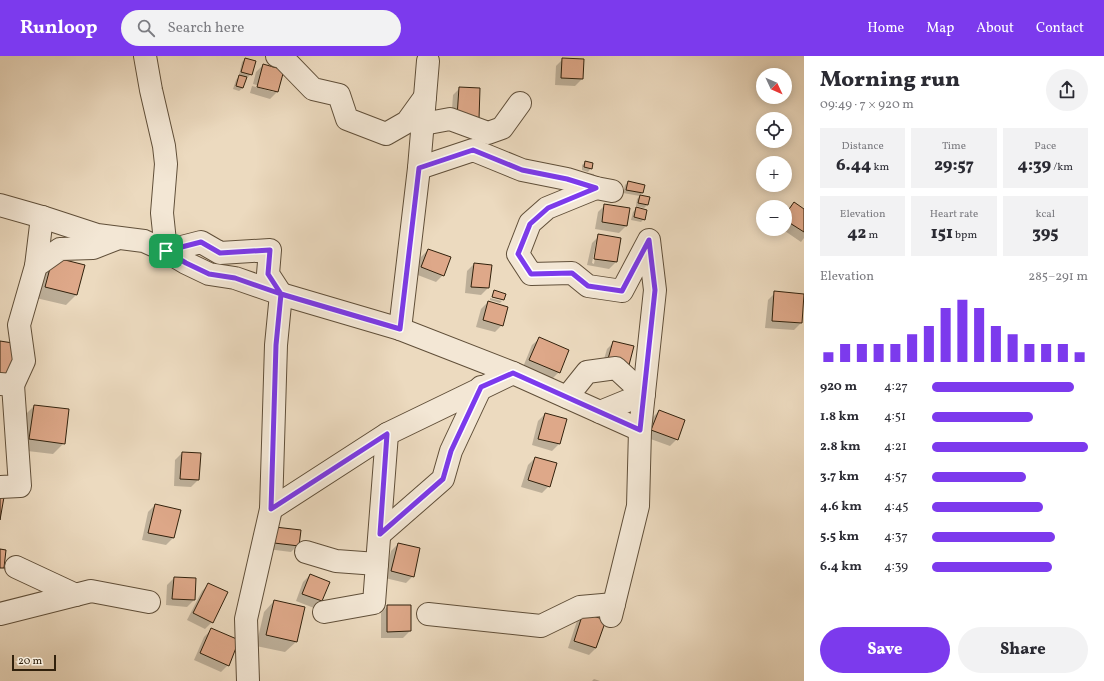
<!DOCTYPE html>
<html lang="en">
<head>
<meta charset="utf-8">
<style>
  body { margin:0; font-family:Vollkorn,serif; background:#f2f2f3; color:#2b2b33; height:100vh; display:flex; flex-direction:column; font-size:15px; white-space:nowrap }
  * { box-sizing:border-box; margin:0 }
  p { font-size:13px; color:#7c7c81 }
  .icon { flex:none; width:22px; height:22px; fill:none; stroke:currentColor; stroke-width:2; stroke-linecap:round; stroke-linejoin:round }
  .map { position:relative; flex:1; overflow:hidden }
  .drawer { display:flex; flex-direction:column; background:#fff; width:300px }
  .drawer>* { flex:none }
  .needle { width:26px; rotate:134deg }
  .tools { position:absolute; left:756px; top:12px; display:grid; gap:8px }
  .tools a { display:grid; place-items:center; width:36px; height:36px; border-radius:50%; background:#fff; box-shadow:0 2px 10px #0003; font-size:20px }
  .scale { position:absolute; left:12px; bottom:10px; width:44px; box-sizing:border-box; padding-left:4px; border:2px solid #31210c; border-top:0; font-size:11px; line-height:14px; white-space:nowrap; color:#31210c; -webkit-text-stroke:3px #f3e7d5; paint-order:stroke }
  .pin { position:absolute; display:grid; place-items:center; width:34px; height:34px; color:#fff; margin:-17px; border-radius:8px; box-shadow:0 2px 6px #0006 }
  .round { display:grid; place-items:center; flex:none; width:42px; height:42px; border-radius:21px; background:#f2f2f3 }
  .head { display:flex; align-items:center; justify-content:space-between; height:68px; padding:0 16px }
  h1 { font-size:22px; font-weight:800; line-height:30px }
  .figures { display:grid; grid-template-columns:repeat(3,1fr); gap:6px; height:68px; padding:4px 16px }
  .figures div { display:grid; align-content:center; border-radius:0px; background:#f2f2f3; text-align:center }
  .figures b { font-size:17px; font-weight:800 }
  .figures small { font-size:11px; font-weight:400 }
  .figures p { font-size:11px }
  .chart { height:112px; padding:8px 16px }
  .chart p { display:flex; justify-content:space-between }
  .chart svg { width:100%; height:72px; margin-top:4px; stroke:#7c3aed; stroke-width:6 }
  .action { display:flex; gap:8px; margin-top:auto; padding:8px 16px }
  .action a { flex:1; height:46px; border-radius:24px; background:#7c3aed; color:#fff; font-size:16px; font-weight:800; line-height:46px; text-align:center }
  .action a+a { background:#f2f2f3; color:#2b2b33 }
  ul { padding:0 16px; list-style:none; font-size:13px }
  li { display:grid; grid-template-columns:64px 48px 1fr; align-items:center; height:30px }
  li i { height:10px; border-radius:5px; background:#7c3aed }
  header { display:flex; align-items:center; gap:24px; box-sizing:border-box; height:56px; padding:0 20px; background:#7c3aed; color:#fff }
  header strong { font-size:19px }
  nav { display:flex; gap:22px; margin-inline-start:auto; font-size:14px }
  .search { width:280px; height:36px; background:#f2f2f3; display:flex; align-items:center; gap:10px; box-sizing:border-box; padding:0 14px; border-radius:22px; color:#7c7c81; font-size:15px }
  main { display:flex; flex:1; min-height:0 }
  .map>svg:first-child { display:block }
  .shadow { fill:#0003; fill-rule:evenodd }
  .building { fill:#dea889; stroke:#31210c }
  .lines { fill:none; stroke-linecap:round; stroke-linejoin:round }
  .minor-casing { stroke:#604f39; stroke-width:24 }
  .minor { stroke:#f3e7d5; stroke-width:22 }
  .route-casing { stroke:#fff; stroke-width:8 }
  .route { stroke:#7c3aed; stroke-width:5 }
</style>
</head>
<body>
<header>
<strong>Runloop</strong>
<div class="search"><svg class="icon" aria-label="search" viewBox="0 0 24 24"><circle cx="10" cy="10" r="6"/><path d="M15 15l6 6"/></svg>Search here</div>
<nav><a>Home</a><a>Map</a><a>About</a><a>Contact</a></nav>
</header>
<main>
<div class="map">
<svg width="804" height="625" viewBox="0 0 804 625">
  <rect width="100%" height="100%" fill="#ecdabf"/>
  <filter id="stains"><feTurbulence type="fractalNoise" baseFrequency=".005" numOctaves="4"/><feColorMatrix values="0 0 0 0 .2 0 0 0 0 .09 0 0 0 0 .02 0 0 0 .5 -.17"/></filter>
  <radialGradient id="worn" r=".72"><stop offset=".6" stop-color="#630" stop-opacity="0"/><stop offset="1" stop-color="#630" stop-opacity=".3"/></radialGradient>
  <g class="shadow">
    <polygon points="245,3 251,18 248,21 246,21 243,32 239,35 233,33 236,24 240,19 239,19 242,6"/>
    <polygon points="563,3 583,4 582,23 575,30 555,29 556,10"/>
    <polygon points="263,9 277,36 270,43 250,37 252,30 274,36 274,34 253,28 256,16"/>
    <polygon points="460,32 479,33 451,68 453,39"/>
    <polygon points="586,106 591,112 588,116 582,114 582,109"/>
    <polygon points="587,117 594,118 593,127 584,120"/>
    <polygon points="628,126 642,137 639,140 649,142 647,149 644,152 636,150 637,143 640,140 623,137 625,129"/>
    <polygon points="794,147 804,154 804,182 801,186 782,173 785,173 785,157"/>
    <polygon points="605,149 629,153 626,170 619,177 595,173 598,156"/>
    <polygon points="636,153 644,163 641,166 631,164 633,156"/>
    <path d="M599,180L620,183L616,206L609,213L587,209L592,187ZM596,186H598L594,208L592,207Z"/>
    <polygon points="428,194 443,219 436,226 415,218 421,201"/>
    <polygon points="53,202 77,238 66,249 36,242 43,213"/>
    <polygon points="474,208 491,210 488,232 481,239 465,237 467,215"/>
    <polygon points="775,237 803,239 801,267 794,274 765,272 768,244"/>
    <polygon points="490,242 502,245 500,247 490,244"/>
    <polygon points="488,246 502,269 495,276 476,271 481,253"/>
    <polygon points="539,283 559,316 552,323 523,311 532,289"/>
    <polygon points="614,286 628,308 602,310 607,293"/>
    <polygon points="34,350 64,387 53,398 19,394 24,360"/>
    <polygon points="659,355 677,383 670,390 645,381 652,362"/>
    <polygon points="545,358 566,364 559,388 552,395 532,389 538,365"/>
    <polygon points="182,397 198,424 191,431 174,430 175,404"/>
    <polygon points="535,402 549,430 542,437 521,431 528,409"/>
    <polygon points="155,449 179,454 173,482 166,489 142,484 148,456"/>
    <polygon points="269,479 298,489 291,496 267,493"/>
    <polygon points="398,488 413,520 406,527 385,522 391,495"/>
    <polygon points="310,519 329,526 321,545 314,552 296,545 303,526"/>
    <polygon points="174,522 194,544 187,551 166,549 167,529"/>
    <polygon points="209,528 212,566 205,573 187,564 202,535"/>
    <polygon points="274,545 296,586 285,596 256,590 264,556"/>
    <polygon points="388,550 410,575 403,582 381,582 381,557"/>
    <polygon points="584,558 605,564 596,592 589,599 568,592 577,565"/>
    <polygon points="211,574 228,609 221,616 194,604 204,581"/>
    <polygon points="594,623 600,625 592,625"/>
  </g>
  <g class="building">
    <polygon points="245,2 256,5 252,19 241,16"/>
    <polygon points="562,2 584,3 583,23 561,22"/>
    <polygon points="263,8 284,14 278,36 257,31"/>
    <polygon points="239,19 247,21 243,32 236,30"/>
    <polygon points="459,31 480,32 479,63 457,61"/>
    <polygon points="585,105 593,107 592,113 584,111"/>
    <polygon points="628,125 645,129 643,137 626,134"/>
    <polygon points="640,139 650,141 648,149 638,147"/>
    <polygon points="794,146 804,153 804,176 785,164 785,159"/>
    <polygon points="604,148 630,152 627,170 602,166"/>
    <polygon points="636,151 647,154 645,164 634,161"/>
    <polygon points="598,178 621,182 617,206 594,203"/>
    <polygon points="428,193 451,201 444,220 421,211"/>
    <polygon points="53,201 85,209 77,239 45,231"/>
    <polygon points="474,207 492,209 489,232 471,231"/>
    <polygon points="494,234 506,238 504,244 492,241"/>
    <polygon points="774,235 804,238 802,267 772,265"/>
    <polygon points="488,245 508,251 503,270 483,264"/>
    <polygon points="539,281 569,294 560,317 529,304"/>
    <polygon points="0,285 19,288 14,319 0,317"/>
    <polygon points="613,285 634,290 629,309 608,303"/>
    <polygon points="34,349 69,353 65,388 29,383"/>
    <polygon points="659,354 685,364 678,384 651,374"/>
    <polygon points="545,357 567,363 560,388 538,383"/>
    <polygon points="182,396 201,397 199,424 180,423"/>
    <polygon points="535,401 557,407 550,431 528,424"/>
    <polygon points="0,440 4,441 0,464"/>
    <polygon points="155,448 181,454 174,482 148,477"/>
    <polygon points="275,471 301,474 299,490 274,487"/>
    <polygon points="398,487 420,492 414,521 391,515"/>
    <polygon points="0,493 6,494 4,512 0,512"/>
    <polygon points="310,518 330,526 322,545 302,538"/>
    <polygon points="174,521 196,522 195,544 172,543"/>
    <polygon points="208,527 228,536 213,567 193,557"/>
    <polygon points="274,544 305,551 297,586 266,579"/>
    <polygon points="387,549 411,549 411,575 387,576"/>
    <polygon points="583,557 606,564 596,592 574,585"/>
    <polygon points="211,572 239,584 229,610 200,597"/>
  </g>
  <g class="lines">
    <g class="minor-casing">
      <g id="minor">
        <polyline points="145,0 151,34 164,90 166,108 162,157 166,195 201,186 220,197 270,194 268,218 281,238 276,289 271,453 246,563 248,625"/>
        <polyline points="277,0 282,1 313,33 339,39 347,63 386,78 407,66 425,41"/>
        <polyline points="423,68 450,63 488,77 502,72 520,47"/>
        <polyline points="419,112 473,94 522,114 567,123 596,132 612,135"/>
        <polyline points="596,132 547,152 530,167 518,198 531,218 572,217 588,230 622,235 649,184 655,234 640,374 638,450 611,560"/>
        <polyline points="0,149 42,161 97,179 144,185 166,195 186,207 209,218 235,222 281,238 400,273 513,317 640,374"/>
        <polyline points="36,210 42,161"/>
        <polyline points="400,273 419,112 428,5"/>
        <polyline points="0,328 13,329 20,430 0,431"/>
        <polyline points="13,329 24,305 19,269 36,210 60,193 93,192 116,183"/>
        <polyline points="567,341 587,316 616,312 644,338 600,356"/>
        <polyline points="271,453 387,378 513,317"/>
        <polyline points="380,478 443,423 451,395 481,331"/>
        <polyline points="306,496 336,505 377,508"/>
        <polyline points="16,511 76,539"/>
        <polyline points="324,556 374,547 387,378"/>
        <polyline points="0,558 91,535 149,546"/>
        <polyline points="428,558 541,570 580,551 614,548"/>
      </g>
    </g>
    <use href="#minor" class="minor"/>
  </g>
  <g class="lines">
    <g class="route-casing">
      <polyline id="route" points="166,195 186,207 209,218 235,222 281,238 276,289 271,453 387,378 380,478 443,423 451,395 481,331 513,317 640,374 655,234 649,184 622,235 588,230 572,217 531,218 518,198 530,168 548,152 596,132 567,123 522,114 473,94 419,112 400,273 281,238 268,218 270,194 220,197 201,186 166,195"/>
    </g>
    <use href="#route" class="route"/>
  </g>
  <rect width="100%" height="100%" filter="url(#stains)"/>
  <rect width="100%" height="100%" fill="url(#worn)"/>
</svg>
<div class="tools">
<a><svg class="needle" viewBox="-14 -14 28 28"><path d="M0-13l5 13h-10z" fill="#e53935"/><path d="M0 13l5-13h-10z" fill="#7c7c81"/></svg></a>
<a><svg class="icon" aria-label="locate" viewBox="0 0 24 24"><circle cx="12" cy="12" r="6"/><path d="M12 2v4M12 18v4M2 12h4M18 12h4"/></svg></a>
<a>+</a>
<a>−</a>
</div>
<div class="scale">20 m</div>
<div class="pin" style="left:166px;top:195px;background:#1e9e55"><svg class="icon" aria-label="arrive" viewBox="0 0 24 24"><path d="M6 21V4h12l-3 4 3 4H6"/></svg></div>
</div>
<section class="drawer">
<div class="head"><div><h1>Morning run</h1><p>09:49 · 7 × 920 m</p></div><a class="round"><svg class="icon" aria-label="share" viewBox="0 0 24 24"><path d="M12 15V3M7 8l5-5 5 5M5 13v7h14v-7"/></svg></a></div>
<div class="figures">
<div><p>Distance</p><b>6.44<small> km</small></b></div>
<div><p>Time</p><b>29:57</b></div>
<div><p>Pace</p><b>4:39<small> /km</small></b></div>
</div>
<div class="figures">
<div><p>Elevation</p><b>42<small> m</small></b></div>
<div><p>Heart rate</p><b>151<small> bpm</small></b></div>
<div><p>kcal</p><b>395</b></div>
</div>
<div class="chart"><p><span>Elevation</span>285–291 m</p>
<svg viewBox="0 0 160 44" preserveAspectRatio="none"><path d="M5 44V38M15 44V33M25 44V33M35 44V33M45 44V33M55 44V27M65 44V22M75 44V11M85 44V6M95 44V11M105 44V22M115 44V27M125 44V33M135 44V33M145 44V33M155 44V38"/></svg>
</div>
<ul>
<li><b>920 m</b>4:27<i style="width:91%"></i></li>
<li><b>1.8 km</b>4:51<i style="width:65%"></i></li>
<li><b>2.8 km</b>4:21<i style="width:100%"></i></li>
<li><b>3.7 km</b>4:57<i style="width:60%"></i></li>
<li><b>4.6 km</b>4:45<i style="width:71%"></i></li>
<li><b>5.5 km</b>4:37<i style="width:79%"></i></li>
<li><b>6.4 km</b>4:39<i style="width:77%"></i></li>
</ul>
<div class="action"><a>Save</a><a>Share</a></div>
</section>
</main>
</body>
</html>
